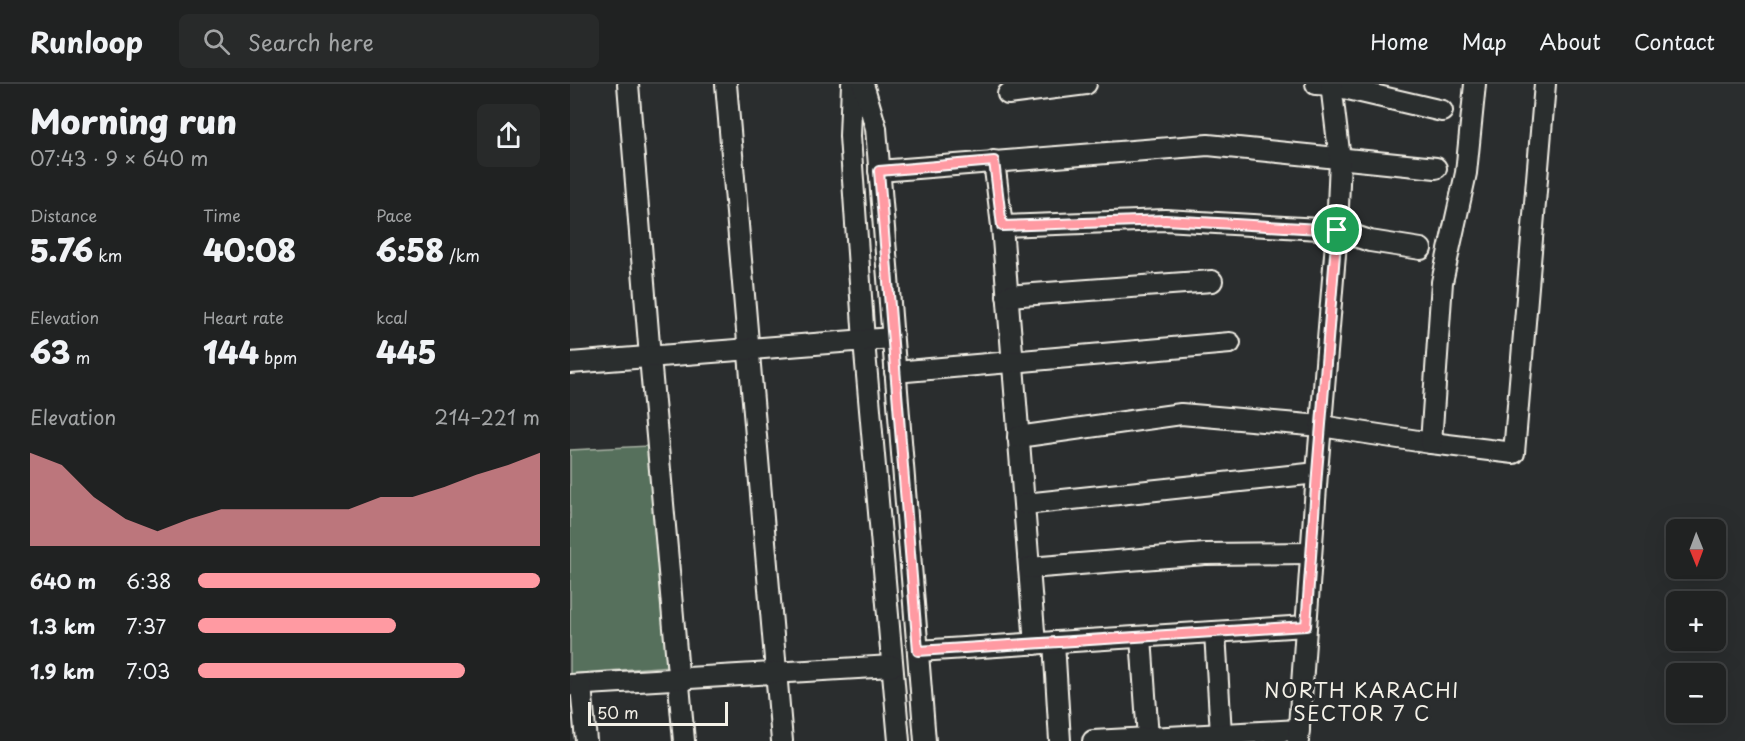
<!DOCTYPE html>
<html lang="en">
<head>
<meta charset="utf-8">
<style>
  body { margin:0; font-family:"Playpen Sans",sans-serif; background:#282a2a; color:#f1f3f6; height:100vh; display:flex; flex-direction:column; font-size:22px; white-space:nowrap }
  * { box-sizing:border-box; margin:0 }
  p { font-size:20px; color:#a2a4a5 }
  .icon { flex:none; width:33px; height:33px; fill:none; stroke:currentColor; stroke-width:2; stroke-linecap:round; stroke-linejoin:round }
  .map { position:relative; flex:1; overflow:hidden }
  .drawer { display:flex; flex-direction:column; background:#202222; width:570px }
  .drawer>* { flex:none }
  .needle { width:39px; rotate:179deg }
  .fabs { position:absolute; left:1096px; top:435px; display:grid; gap:12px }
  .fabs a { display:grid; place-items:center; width:60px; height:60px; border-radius:9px; background:#202222; box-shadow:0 6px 24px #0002,0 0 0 2px #3d3f40; font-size:30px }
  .scale { position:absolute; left:18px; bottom:15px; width:140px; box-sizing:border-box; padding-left:6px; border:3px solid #f4f1e8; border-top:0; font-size:16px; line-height:21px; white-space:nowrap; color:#f4f1e8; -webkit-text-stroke:4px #2a2d2e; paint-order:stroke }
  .pin { position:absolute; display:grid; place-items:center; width:51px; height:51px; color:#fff; margin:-26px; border:3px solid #fff; border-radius:50%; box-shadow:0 2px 6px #0007 }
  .round { display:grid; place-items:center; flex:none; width:63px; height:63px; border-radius:9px; background:#282a2a }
  .headline { display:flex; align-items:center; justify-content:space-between; height:102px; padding:0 30px }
  h1 { font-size:33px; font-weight:800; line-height:45px }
  .stats { display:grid; grid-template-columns:repeat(3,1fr); gap:9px; height:102px; padding:6px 30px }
  .stats div { display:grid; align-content:center }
  .stats b { font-size:30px; font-weight:800 }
  .stats small { font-size:16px; font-weight:400 }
  .stats p { font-size:16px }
  .chart { height:168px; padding:12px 30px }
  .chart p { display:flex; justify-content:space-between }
  .chart svg { width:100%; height:108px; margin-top:6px; fill:#ff9aa2; opacity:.7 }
  ul { padding:0 30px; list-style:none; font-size:20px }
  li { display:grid; grid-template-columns:96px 72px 1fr; align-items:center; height:45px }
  li i { height:15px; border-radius:8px; background:#ff9aa2 }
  header { display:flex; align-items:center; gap:36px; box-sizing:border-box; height:84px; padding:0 30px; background:#202222; border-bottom:2px solid #3d3f40 }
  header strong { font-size:28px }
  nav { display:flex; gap:33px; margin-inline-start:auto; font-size:21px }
  .search { width:420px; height:54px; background:#282a2a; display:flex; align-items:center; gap:15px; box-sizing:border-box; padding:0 21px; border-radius:9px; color:#a2a4a5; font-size:22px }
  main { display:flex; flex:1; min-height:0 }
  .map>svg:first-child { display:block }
  .green { fill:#576f5c; stroke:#a6b0a2; stroke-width:1.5 }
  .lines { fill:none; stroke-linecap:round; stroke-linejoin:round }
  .minor-casing { stroke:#f4f1e8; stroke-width:24 }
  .minor { stroke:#2a2d2e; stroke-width:20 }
  .route-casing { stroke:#fff; stroke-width:12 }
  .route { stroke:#ff9aa2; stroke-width:8 }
  .labels { text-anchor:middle; stroke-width:6; stroke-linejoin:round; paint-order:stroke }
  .neighbourhood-label { font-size:20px; letter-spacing:1.5px; fill:#f4f1e8; stroke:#2a2d2e }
</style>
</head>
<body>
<header>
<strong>Runloop</strong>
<div class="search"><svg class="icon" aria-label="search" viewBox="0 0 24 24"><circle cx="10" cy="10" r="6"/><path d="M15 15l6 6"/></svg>Search here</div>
<nav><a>Home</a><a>Map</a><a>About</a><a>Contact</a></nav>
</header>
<main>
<section class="drawer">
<div class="headline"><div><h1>Morning run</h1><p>07:43 · 9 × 640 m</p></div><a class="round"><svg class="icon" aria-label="share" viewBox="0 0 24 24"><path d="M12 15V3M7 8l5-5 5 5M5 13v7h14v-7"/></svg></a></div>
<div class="stats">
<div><p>Distance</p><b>5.76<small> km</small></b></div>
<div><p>Time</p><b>40:08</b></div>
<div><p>Pace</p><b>6:58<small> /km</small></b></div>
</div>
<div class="stats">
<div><p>Elevation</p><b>63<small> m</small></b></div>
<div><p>Heart rate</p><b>144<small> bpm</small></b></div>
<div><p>kcal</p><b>445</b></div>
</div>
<div class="chart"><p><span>Elevation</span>214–221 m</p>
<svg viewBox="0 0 160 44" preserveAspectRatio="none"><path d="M0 44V6L10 11L20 24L30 33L40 38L50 33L60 29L70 29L80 29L90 29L100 29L110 24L120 24L130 20L140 15L150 11L160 6V44z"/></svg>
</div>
<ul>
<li><b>640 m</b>6:38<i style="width:100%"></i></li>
<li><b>1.3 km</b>7:37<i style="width:58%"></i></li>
<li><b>1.9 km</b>7:03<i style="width:78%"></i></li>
</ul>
</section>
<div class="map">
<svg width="1175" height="657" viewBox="0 0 1175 657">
  <rect width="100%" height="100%" fill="#2a2d2e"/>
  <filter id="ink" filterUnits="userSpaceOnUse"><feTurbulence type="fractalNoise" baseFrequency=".0167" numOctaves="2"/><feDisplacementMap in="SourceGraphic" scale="12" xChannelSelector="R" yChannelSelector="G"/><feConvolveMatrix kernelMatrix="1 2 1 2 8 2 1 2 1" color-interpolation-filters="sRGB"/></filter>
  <g filter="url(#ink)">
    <polygon class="green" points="79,362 100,582 0,590 0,366"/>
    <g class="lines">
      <g class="minor-casing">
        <g id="minor">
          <polyline points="58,0 80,273 114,657"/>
          <polyline points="156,0 212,657"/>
          <polyline points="282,0 280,52 294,257 329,657"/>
          <polyline points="293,0 306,44 355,657"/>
          <polyline points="746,0 761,1 872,27"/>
          <polyline points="438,10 516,0"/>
          <polyline points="424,77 432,142 465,560"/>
          <polyline points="309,87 638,61 866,84"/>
          <polyline points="432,142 595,136 767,146 800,157 851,165"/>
          <polyline points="437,212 642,197"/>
          <polyline points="0,279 322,254"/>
          <polyline points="325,288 660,259"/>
          <polyline points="448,353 611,330 751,342 861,359 944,369 975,0"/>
          <polyline points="861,359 872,198 896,89 905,0"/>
          <polyline points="455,420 747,389"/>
          <polyline points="459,484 635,470 741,469"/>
          <polyline points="645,548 651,650"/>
          <polyline points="571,553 578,654"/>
          <polyline points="484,558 490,657"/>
          <polyline points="348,567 736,542"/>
          <polyline points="0,601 322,582"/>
          <polyline points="11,601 16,657"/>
          <polyline points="523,657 729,646"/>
          <polyline points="728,657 747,389 767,146 770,76 761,0"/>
        </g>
      </g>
      <use href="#minor" class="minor"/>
    </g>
  </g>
  <g class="lines" filter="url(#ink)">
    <g class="route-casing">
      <polygon id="route" points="424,77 432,142 595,136 767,146 747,389 736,542 348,567 309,87"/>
    </g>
    <use href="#route" class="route"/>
  </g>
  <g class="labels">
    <g class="neighbourhood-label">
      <text x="792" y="614">NORTH KARACHI<tspan x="792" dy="23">SECTOR 7 C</tspan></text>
    </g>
  </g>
</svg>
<div class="fabs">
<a><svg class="needle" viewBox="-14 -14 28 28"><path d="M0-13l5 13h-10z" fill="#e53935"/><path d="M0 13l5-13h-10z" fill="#a2a4a5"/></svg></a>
<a>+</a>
<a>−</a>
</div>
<div class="scale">50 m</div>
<div class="pin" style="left:767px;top:146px;background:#1e9e55"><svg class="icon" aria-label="arrive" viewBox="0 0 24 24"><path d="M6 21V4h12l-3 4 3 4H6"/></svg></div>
</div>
</main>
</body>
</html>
